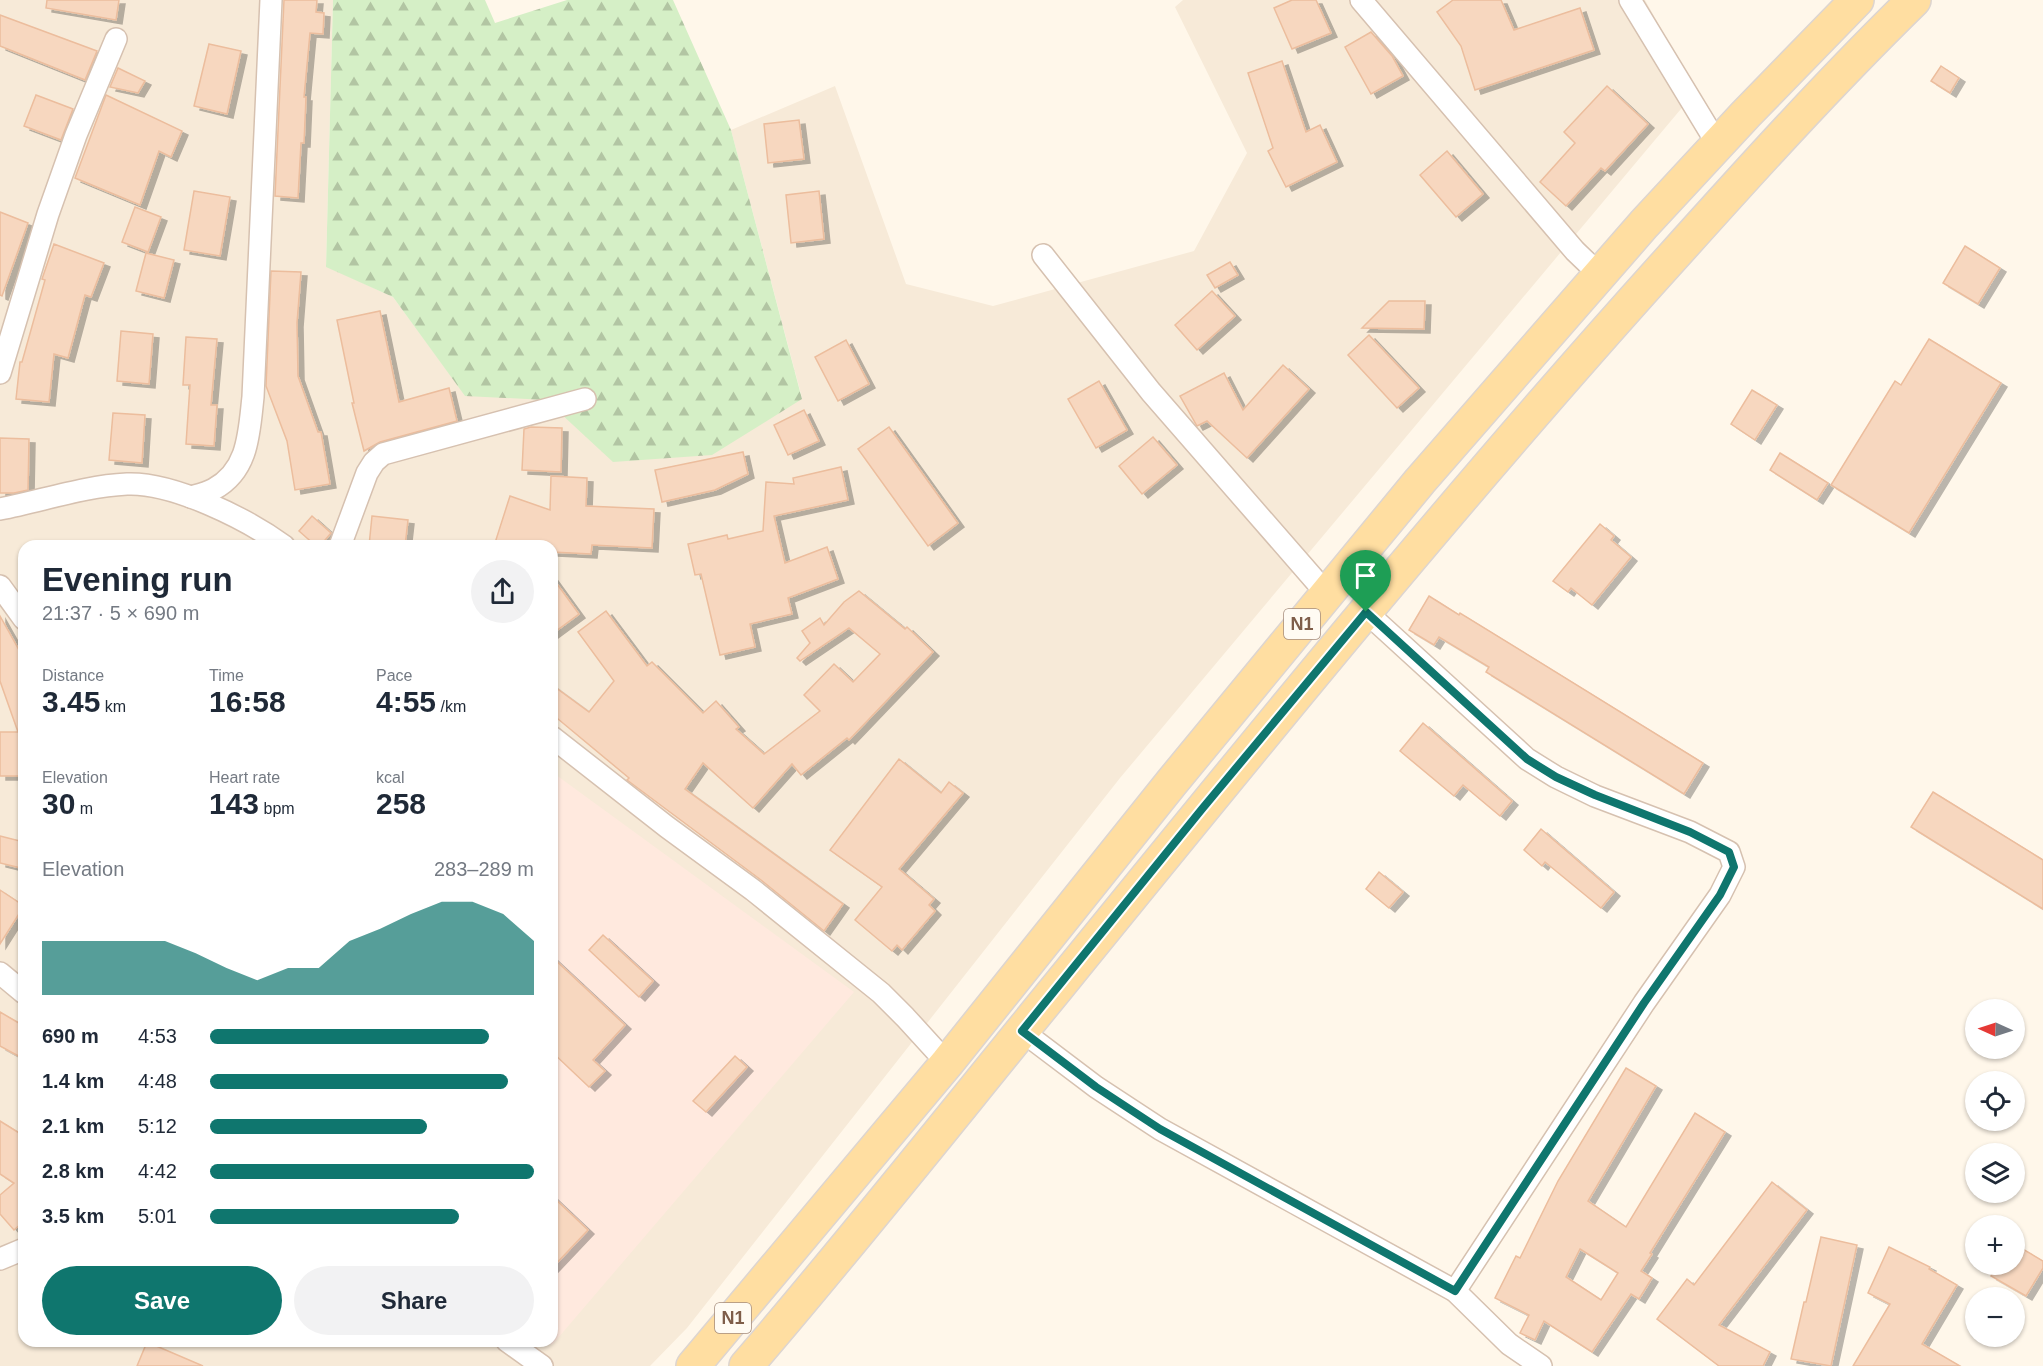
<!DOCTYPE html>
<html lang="en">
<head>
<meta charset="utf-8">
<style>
  body { margin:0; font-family:Arial,sans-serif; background:#f2f2f3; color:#1f2937; height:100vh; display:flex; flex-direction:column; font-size:22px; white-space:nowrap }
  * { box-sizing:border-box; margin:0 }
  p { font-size:20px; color:#747a83 }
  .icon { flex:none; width:33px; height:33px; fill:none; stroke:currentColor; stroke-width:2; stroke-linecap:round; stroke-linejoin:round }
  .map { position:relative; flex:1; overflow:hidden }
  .details { position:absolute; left:18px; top:540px; width:540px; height:807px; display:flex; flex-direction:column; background:#fff; border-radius:18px; box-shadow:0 2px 4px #0004 }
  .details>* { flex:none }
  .needle { width:39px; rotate:273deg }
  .tools { position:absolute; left:1965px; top:999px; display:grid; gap:12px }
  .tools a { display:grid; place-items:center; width:60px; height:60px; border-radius:50%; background:#fff; box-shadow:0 2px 4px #0004; font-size:30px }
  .pin { position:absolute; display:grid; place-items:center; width:51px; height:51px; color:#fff; margin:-62px -26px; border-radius:50% 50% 50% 0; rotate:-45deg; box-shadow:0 0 6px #0007 }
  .pin .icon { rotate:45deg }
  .round { display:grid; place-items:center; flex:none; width:63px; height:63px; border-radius:32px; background:#f2f2f3 }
  .headline { display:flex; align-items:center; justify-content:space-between; height:102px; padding:0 24px }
  h1 { font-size:33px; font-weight:700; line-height:45px }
  .metrics { display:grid; grid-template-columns:repeat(3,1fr); gap:9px; height:102px; padding:6px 24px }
  .metrics div { display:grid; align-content:center }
  .metrics b { font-size:30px; font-weight:700 }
  .metrics small { font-size:16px; font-weight:400 }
  .metrics p { font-size:16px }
  .chart { height:168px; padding:12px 24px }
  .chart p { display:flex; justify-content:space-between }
  .chart svg { width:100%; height:108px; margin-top:6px; fill:#0f766e; opacity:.7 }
  .cta { display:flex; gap:12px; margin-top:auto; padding:12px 24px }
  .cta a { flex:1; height:69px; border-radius:36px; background:#0f766e; color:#fff; font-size:24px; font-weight:700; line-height:69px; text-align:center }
  .cta a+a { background:#f2f2f3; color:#1f2937 }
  ul { padding:0 24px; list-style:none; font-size:20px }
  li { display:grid; grid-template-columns:96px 72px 1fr; align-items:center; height:45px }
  li i { height:15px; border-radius:8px; background:#0f766e }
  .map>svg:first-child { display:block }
  .residential { fill:#f7ead8; fill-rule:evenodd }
  .commercial { fill:#ffe9de }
  .forest { fill:url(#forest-firs) }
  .building { fill:#f7d7bf; stroke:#ecbd9d; stroke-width:1.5; fill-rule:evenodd; filter:url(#shadow) }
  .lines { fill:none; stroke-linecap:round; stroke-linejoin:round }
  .minor-casing { stroke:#d6c1b0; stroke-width:24 }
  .primary-casing { stroke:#ddd5d0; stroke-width:36 }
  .minor { stroke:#fff; stroke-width:21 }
  .primary { stroke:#ffdea1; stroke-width:33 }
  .route-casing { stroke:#fff; stroke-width:12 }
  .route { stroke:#0f766e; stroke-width:8 }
  .labels { text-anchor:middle; stroke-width:4.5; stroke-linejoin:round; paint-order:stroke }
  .shield { fill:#fffbf3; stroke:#a58c7c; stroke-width:1.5 }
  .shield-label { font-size:18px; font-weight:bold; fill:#7e5d49 }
</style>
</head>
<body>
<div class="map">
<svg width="2043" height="1366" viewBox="0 0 2043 1366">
  <defs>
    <pattern id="forest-firs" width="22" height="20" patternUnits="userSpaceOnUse" patternTransform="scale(1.5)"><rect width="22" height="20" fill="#d5efc6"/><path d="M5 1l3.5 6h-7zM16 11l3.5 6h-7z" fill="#b2c5a3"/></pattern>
    <filter id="shadow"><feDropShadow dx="6" dy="4" stdDeviation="0" flood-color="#0004"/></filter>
  </defs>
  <rect width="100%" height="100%" fill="#fff7ea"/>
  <path class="residential" d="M0,0H333L326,266L393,297L465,395L802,398L731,130L835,86L906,284L993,306L1194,251L1247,153L1175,7L1183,0H1645L1696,91L1120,778L687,1328L650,1366H0ZM24,546H552V1341H24Z"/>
  <polygon class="commercial" points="552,772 854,992 552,1345 546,1341 552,1341"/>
  <polygon class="forest" points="333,0 485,0 495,23 567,0 673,0 731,130 802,399 712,455 613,462 546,400 465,396 393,297 326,267"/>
  <g class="building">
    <polygon points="47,0 119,0 116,20 46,8"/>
    <polygon points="284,0 317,0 316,12 324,13 323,34 310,33 304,97 306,97 304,143 301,143 298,198 275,196"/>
    <polygon points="1292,0 1316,0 1331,33 1292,49 1274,8"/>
    <polygon points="1453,0 1501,0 1514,30 1580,8 1594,50 1475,90 1461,46 1437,12"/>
    <polygon points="0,15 97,51 85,80 0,46"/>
    <polygon points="1371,32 1392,56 1403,76 1371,94 1345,47"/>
    <polygon points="209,44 241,51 227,114 194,106"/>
    <polygon points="1282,61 1306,132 1320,125 1337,162 1286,187 1268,151 1273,148 1248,73"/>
    <polygon points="1941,66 1959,78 1950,93 1931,81"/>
    <polygon points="118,68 145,81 138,93 110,87"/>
    <polygon points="1607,86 1648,124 1605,171 1601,168 1566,206 1540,182 1575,143 1564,132"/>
    <polygon points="36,95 73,109 61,140 24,126"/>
    <polygon points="106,95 182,131 171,157 159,151 140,205 75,178"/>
    <polygon points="799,120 804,159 768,163 764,124"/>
    <polygon points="1447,151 1483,194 1456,217 1420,175"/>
    <polygon points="194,191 230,197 220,256 184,250"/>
    <polygon points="819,191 824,239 791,243 786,195"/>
    <polygon points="135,207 161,217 148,252 122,242"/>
    <polygon points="0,212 28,223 2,296 0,295"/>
    <polygon points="54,244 104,263 91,297 85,295 68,358 54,354 49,402 16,399 20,362 22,362 45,280 42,279"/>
    <polygon points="1965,246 2000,268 1978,304 1943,283"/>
    <polygon points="146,253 174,260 164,298 136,291"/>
    <polygon points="1230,262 1238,275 1215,288 1207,275"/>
    <polygon points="271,271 301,272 297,323 298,376 318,432 321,432 330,484 295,490 287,441 266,386"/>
    <polygon points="1212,291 1235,316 1197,350 1175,325"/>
    <polygon points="1389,301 1425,301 1424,329 1362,328"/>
    <polygon points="380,311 399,402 449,388 457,421 380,442 364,451 352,403 354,403 337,320"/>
    <polygon points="121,331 153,334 149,384 117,381"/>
    <polygon points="1369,335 1419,388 1397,408 1348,355"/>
    <polygon points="186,337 217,339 211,405 217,405 214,446 186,444 190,385 183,385"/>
    <polygon points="1929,339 2001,383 1909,533 1831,485 1895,381 1901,385"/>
    <polygon points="846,340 869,384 838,401 815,357"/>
    <polygon points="1283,365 1309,389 1247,458 1207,421 1197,426 1180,396 1224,373 1243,410"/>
    <polygon points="1099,381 1127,430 1096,448 1068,399"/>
    <polygon points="1752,390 1777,405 1755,440 1731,424"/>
    <polygon points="804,410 819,441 788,455 774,425"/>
    <polygon points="113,413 145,415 142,463 109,460"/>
    <polygon points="531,427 562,428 561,472 522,470 524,429"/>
    <polygon points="889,427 958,523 928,546 858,449"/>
    <polygon points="1153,437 1177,465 1142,494 1119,466"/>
    <polygon points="0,438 29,439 28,490 14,493 0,493"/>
    <polygon points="743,452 748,474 715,490 662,502 655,470"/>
    <polygon points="1780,453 1828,483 1817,500 1770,470"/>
    <polygon points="841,467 848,500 774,516 785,563 827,547 838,579 788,598 792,614 750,624 755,647 720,655 701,574 695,575 688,544 727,535 728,539 763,531 766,482 794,484 793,478"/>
    <polygon points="551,476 587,478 586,506 654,509 652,548 592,545 591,554 552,552 552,546 494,546 510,496 550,510"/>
    <polygon points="312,516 331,533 320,546 316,546 299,531"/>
    <polygon points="372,516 408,520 405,546 369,546"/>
    <polygon points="1600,524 1614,536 1611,540 1631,557 1592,605 1571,588 1568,592 1553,581"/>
    <polygon points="552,577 579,614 552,634"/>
    <polygon points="859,591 905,629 907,627 933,652 849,740 847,738 801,775 792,764 753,808 703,763 685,789 843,904 824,931 761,880 627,780 629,778 552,714 552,685 589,712 614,681 578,632 606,611 647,666 652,662 703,713 716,701 739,727 736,729 764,754 820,711 804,695 834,664 853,682 880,654 849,628 800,661 797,658 810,643 802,631 820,618 824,625 844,602"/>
    <polygon points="1429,596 1459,615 1460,613 1703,763 1684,794 1486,672 1489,667 1439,637 1434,645 1409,630"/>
    <polygon points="0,616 24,659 24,776 0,776 0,732 18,732 0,681"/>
    <polygon points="1423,723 1512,801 1500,816 1463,785 1454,796 1400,751"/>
    <polygon points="899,759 941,793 949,782 963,793 899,869 934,899 929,905 935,911 902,950 897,945 892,951 855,920 882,887 830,850"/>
    <polygon points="1933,792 2043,860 2043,909 1911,827"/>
    <polygon points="1541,829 1614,892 1601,908 1545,862 1542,866 1524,850"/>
    <polygon points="0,836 24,842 21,868 0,863"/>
    <polygon points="1379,872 1403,892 1389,908 1366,889"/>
    <polygon points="0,890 24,906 0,944"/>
    <polygon points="603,935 653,981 639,997 589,950"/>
    <polygon points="552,957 625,1025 593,1060 605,1071 589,1087 552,1052"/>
    <polygon points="0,1012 24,1026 24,1059 0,1046"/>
    <polygon points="735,1056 747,1067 706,1112 693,1101"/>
    <path d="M1626,1068L1656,1086L1588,1201L1626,1227L1695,1113L1725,1132L1650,1253L1652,1254L1641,1271L1652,1278L1639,1299L1631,1294L1592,1352L1544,1321L1535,1340L1520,1333L1529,1315L1495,1298L1516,1256L1520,1258L1558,1181ZM1580,1249L1618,1273L1601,1300L1566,1277Z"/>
    <polygon points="0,1121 24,1136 24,1221 14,1230 0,1214 0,1195 14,1183 0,1174"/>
    <polygon points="1772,1182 1807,1210 1719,1325 1770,1352 1763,1366 1719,1366 1657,1319 1687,1279 1694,1285"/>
    <polygon points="552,1196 588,1230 552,1268"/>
    <polygon points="1821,1237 1857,1245 1831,1366 1791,1359 1804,1302 1806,1302"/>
    <polygon points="2014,1244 2043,1261 2043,1268 2026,1296 1991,1276 1998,1264 2014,1264"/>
    <polygon points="1889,1247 1930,1267 1929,1269 1957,1285 1922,1344 1960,1366 1853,1366 1890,1304 1868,1293"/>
    <polygon points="147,1342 203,1366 137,1366"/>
  </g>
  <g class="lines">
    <g class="minor-casing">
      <g id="minor">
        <polyline points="1361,0 1575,251 1600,275"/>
        <polyline points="1630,0 1718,145"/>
        <polyline points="1043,255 1151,392 1327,594"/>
        <polyline points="0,373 48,214 76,135 116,39"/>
        <path d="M191,497C198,495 207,493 214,489C249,470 249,432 253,397L271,0"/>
        <path d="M0,509C42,501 84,486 127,484C173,482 247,519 284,546"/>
        <polyline points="340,546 367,473 374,462 383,454 585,399"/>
        <polyline points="0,586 24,619"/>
        <polyline points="1366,612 1527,759 1556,777 1595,796 1690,832 1729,852 1734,867 1720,895 1644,1003 1455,1291"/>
        <polyline points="552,737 667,827 753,890 881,993 905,1017 947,1063"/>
        <polyline points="0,973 24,993"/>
        <polyline points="1022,1031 1096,1087 1160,1129 1455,1291 1509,1344 1541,1366"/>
        <polyline points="0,1259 24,1249"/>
        <polyline points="507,1341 542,1366"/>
      </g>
    </g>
    <g class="primary-casing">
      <g id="primary">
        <polyline points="693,1366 947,1063 1172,782 1420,481 1644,224 1746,114 1857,0"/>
        <path d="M746,1366C852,1243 953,1115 1056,989C1255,744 1455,498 1667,263C1747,174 1828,84 1914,0"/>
      </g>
    </g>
    <use href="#minor" class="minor"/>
    <use href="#primary" class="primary"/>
  </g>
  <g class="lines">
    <g class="route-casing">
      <polygon id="route" points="1366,612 1527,759 1556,777 1595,795 1690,832 1729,852 1734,867 1720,895 1644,1003 1455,1291 1160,1129 1096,1087 1022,1031 1202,809"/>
    </g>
    <use href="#route" class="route"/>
  </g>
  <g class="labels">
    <g class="shield">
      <rect x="1284" y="609" width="36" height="30" rx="4.5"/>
      <rect x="715" y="1303" width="36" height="30" rx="4.5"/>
    </g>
    <g class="shield-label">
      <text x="1302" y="630">N1</text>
      <text x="733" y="1324">N1</text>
    </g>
  </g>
</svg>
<div class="tools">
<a><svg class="needle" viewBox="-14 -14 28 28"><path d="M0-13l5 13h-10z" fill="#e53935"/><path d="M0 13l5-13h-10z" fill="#747a83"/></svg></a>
<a><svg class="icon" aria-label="locate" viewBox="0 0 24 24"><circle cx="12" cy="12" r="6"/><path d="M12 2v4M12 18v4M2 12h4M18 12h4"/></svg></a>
<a><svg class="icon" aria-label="layers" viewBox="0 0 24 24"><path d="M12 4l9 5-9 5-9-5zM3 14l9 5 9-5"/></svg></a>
<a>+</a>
<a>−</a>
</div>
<div class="pin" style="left:1366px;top:612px;background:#1e9e55"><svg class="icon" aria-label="arrive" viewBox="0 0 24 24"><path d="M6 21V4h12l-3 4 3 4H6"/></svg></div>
<section class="details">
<div class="headline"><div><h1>Evening run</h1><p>21:37 · 5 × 690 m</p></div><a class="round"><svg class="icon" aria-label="share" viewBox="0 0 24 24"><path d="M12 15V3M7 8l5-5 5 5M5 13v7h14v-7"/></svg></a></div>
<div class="metrics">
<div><p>Distance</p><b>3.45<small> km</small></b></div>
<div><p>Time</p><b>16:58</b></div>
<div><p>Pace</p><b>4:55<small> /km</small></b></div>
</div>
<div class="metrics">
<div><p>Elevation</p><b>30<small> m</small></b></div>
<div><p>Heart rate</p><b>143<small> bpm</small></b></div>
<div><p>kcal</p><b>258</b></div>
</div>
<div class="chart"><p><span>Elevation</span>283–289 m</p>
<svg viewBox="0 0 160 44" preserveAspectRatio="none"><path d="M0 44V22L10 22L20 22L30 22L40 22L50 27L60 33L70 38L80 33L90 33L100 22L110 17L120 11L130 6L140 6L150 11L160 22V44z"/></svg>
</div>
<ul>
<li><b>690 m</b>4:53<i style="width:86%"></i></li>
<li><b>1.4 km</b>4:48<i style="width:92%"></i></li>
<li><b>2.1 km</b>5:12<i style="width:67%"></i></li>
<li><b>2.8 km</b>4:42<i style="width:100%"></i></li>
<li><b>3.5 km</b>5:01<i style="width:77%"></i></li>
</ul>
<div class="cta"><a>Save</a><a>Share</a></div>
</section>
</div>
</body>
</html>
